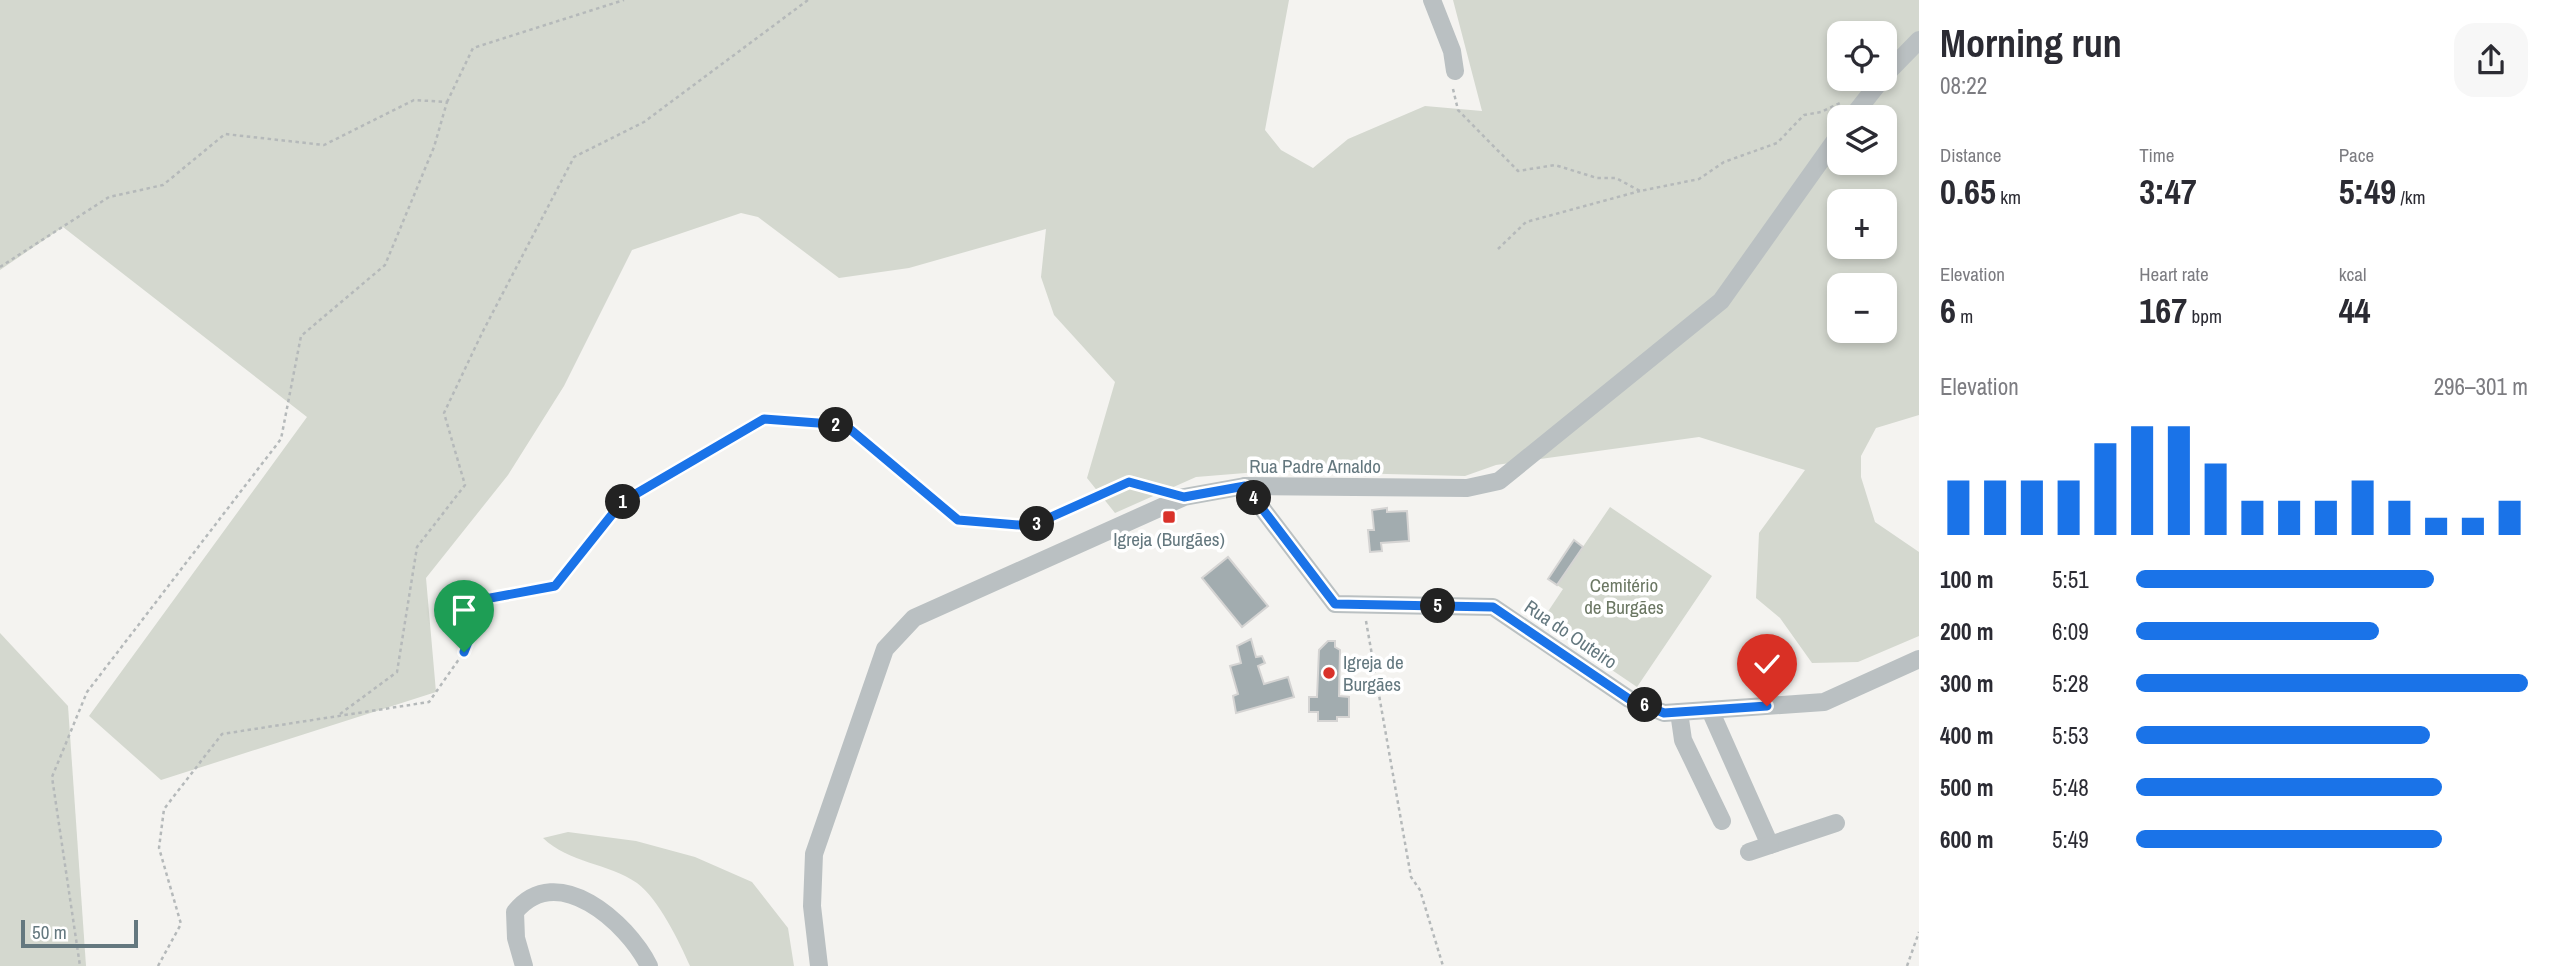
<!DOCTYPE html>
<html lang="en">
<head>
<meta charset="utf-8">
<style>
  body { margin:0; font-family:"Archivo Narrow",sans-serif; background:#f7f7f7; color:#2b2b33; height:100vh; display:flex; flex-direction:column; font-size:26px; white-space:nowrap }
  * { box-sizing:border-box; margin:0 }
  p { font-size:23px; color:#7c7c81 }
  .icon { flex:none; width:38px; height:38px; fill:none; stroke:currentColor; stroke-width:2; stroke-linecap:round; stroke-linejoin:round }
  .map { position:relative; flex:1; overflow:hidden }
  .drawer { display:flex; flex-direction:column; background:#fff; width:630px }
  .drawer>* { flex:none }
  .fabs { position:absolute; left:1827px; top:21px; display:grid; gap:14px }
  .fabs a { display:grid; place-items:center; width:70px; height:70px; border-radius:14px; background:#fff; box-shadow:0 4px 10px #0003; font-size:35px }
  .scale { position:absolute; left:21px; bottom:18px; width:117px; box-sizing:border-box; padding-left:7px; border:4px solid #64787f; border-top:0; font-size:19px; line-height:24px; white-space:nowrap; color:#64787f; -webkit-text-stroke:5px #fff; paint-order:stroke }
  .pin { position:absolute; display:grid; place-items:center; width:60px; height:60px; color:#fff; margin:-72px -30px; border-radius:50% 50% 50% 0; rotate:-45deg; box-shadow:0 0 7px #0007 }
  .pin .icon { rotate:45deg }
  .km { position:absolute; width:35px; height:35px; margin:-18px; border-radius:50%; background:#222; color:#fff; font-size:19px; line-height:35px; text-align:center }
  .round { display:grid; place-items:center; flex:none; width:74px; height:74px; border-radius:21px; background:#f7f7f7 }
  .overview { display:flex; align-items:center; justify-content:space-between; height:119px; padding:0 21px }
  h1 { font-size:38px; font-weight:800; line-height:52px }
  .figures { display:grid; grid-template-columns:repeat(3,1fr); gap:10px; height:119px; padding:7px 21px }
  .figures div { display:grid; align-content:center }
  .figures b { font-size:35px; font-weight:800 }
  .figures small { font-size:19px; font-weight:400 }
  .figures p { font-size:19px }
  .chart { height:196px; padding:14px 21px }
  .chart p { display:flex; justify-content:space-between }
  .chart svg { width:100%; height:126px; margin-top:7px; stroke:#1a73e8; stroke-width:6 }
  ul { padding:0 21px; list-style:none; font-size:23px }
  li { display:grid; grid-template-columns:112px 84px 1fr; align-items:center; height:52px }
  li i { height:18px; border-radius:9px; background:#1a73e8 }
  main { display:flex; flex:1; min-height:0 }
  .map>svg:first-child { display:block }
  .green { fill:#d4d8cf; fill-rule:evenodd }
  .building { fill:#a2acaf; stroke:#d5d4d3; stroke-width:2 }
  .lines { fill:none; stroke-linecap:round; stroke-linejoin:round }
  .path { stroke:#b5b9ba; stroke-width:2.5; stroke-dasharray:3.5 3.5; stroke-linecap:butt }
  .minor { stroke:#bac0c2; stroke-width:18 }
  .route-casing { stroke:#fff; stroke-width:14 }
  .route { stroke:#1a73e8; stroke-width:9 }
  .poi-dot { fill:#d9322a; stroke:#fff; stroke-width:2.5 }
  .labels { text-anchor:middle; stroke-width:7; stroke-linejoin:round; paint-order:stroke }
  .street-label { font-size:19px; fill:#64787f; stroke:#fff }
  .poi-label { font-size:19px; fill:#64787f; stroke:#fff }
  .park-label { font-size:19px; fill:#6b7763; stroke:#fff }
</style>
</head>
<body>
<main>
<div class="map">
<svg width="1919" height="966" viewBox="0 0 1919 966">
  <rect width="100%" height="100%" fill="#f4f3f0"/>
  <g class="green">
    <path d="M0,0H1289L1265,130L1281,150L1313,168L1348,139L1425,106L1482,111L1453,0H1919V415L1876,428L1861,456V477L1875,522L1919,552V636L1858,662L1812,663L1780,618L1756,598L1759,533L1805,470L1699,437L1496,465L1465,476L1270,471L1196,477L1115,513L1087,478L1115,382L1054,315L1041,277L1046,229L909,268L839,278L758,217L741,213L632,250L564,386L508,475L426,578L436,692L161,780L89,716L307,417L63,227L0,270ZM1839,33H1885V79H1839ZM1839,117H1885V163H1839ZM1839,201H1885V247H1839ZM1839,285H1885V331H1839Z"/>
    <polygon points="1610,507 1712,576 1637,687 1541,622 1563,589 1557,585"/>
    <polygon points="0,633 68,706 86,966 0,966"/>
    <path d="M568,832L636,841L695,857L752,882L788,928L794,966H690C680,943 658,898 637,883C608,863 569,863 543,838Z"/>
  </g>
  <g class="building">
    <polygon points="1387,508 1387,512 1407,511 1409,541 1381,543 1382,551 1370,552 1368,530 1374,530 1372,510"/>
    <polygon points="1574,540 1583,547 1557,585 1548,579"/>
    <polygon points="1228,557 1268,606 1242,627 1202,578"/>
    <polygon points="1251,639 1256,657 1262,656 1265,663 1258,666 1264,684 1288,677 1294,697 1236,713 1233,696 1238,694 1230,666 1241,663 1237,646"/>
    <polygon points="1328,641 1335,641 1335,647 1340,650 1339,696 1349,697 1349,717 1337,717 1337,721 1318,721 1318,712 1309,712 1309,697 1317,697 1319,650"/>
  </g>
  <g class="lines">
    <g class="path">
      <polyline points="1453,89 1458,110 1518,171 1555,165 1597,178 1616,178 1640,191 1699,179 1724,162 1777,143 1804,115 1821,112 1842,102"/>
      <polyline points="447,102 473,48 624,0"/>
      <polyline points="1498,249 1526,222 1640,191"/>
      <polyline points="0,267 109,197 163,185 225,134 324,145 414,100 447,102 434,147 385,265 301,336 281,439 87,692 52,777 80,966"/>
      <polyline points="1366,621 1411,877 1420,890 1443,966"/>
      <polyline points="340,714 397,672 417,547 465,485 444,413 482,333 574,157 644,122 808,0"/>
      <polyline points="158,966 181,924 159,848 164,809 222,734 429,702 464,652 485,599 555,586 622,502 764,419 845,425 958,520 1031,526 1129,482 1157,489"/>
      <polyline points="1907,966 1919,932"/>
    </g>
    <g class="minor">
      <polyline points="1432,0 1452,51 1455,71"/>
      <polyline points="1885,75 1919,40"/>
      <polyline points="1852,117 1882,79"/>
      <polyline points="1245,486 1335,604 1493,607 1629,699 1664,713 1824,702 1919,659"/>
      <polyline points="1710,710 1770,845 1836,823"/>
      <polyline points="1679,712 1683,740 1722,821"/>
      <polyline points="1749,852 1770,845"/>
      <path d="M524,966L516,938L515,912C557,860 627,922 649,966"/>
      <polyline points="819,966 812,906 814,854 885,649 914,618 1184,497 1245,486 1467,488 1499,481 1721,301 1839,135"/>
    </g>
  </g>
  <g class="lines">
    <g class="route-casing">
      <polyline id="route" points="464,652 485,599 555,586 622,502 764,419 845,425 958,520 1031,526 1129,482 1184,497 1245,486 1335,604 1493,607 1629,699 1664,713 1767,706"/>
    </g>
    <use href="#route" class="route"/>
  </g>
  <g class="poi-dot">
    <rect x="1162" y="510" width="14" height="14" rx="3.5"/>
    <circle cx="1329" cy="673" r="7"/>
  </g>
  <g class="labels">
    <g class="street-label">
      <text x="1315" y="473">Rua Padre Arnaldo</text>
      <text transform="translate(1571 634) rotate(34)" y="7">Rua do Outeiro</text>
    </g>
    <g class="poi-label">
      <text x="1169" y="546">Igreja (Burgães)</text>
      <text x="1343" y="669" text-anchor="start">Igreja de<tspan x="1343" dy="22">Burgães</tspan></text>
    </g>
    <g class="park-label">
      <text x="1624" y="592">Cemitério<tspan x="1624" dy="22">de Burgães</tspan></text>
    </g>
  </g>
</svg>
<div class="fabs">
<a><svg class="icon" aria-label="locate" viewBox="0 0 24 24"><circle cx="12" cy="12" r="6"/><path d="M12 2v4M12 18v4M2 12h4M18 12h4"/></svg></a>
<a><svg class="icon" aria-label="layers" viewBox="0 0 24 24"><path d="M12 4l9 5-9 5-9-5zM3 14l9 5 9-5"/></svg></a>
<a>+</a>
<a>−</a>
</div>
<div class="scale">50 m</div>
<div class="pin" style="left:464px;top:652px;background:#1e9e55"><svg class="icon" aria-label="arrive" viewBox="0 0 24 24"><path d="M6 21V4h12l-3 4 3 4H6"/></svg></div>
<div class="pin" style="left:1767px;top:706px;background:#d93025"><svg class="icon" aria-label="check" viewBox="0 0 24 24"><path d="M5 12l5 5 9-10"/></svg></div>
<b class="km" style="left:623px;top:502px">1</b>
<b class="km" style="left:836px;top:425px">2</b>
<b class="km" style="left:1037px;top:524px">3</b>
<b class="km" style="left:1254px;top:498px">4</b>
<b class="km" style="left:1438px;top:606px">5</b>
<b class="km" style="left:1645px;top:705px">6</b>
</div>
<section class="drawer">
<div class="overview"><div><h1>Morning run</h1><p>08:22</p></div><a class="round"><svg class="icon" aria-label="share" viewBox="0 0 24 24"><path d="M12 15V3M7 8l5-5 5 5M5 13v7h14v-7"/></svg></a></div>
<div class="figures">
<div><p>Distance</p><b>0.65<small> km</small></b></div>
<div><p>Time</p><b>3:47</b></div>
<div><p>Pace</p><b>5:49<small> /km</small></b></div>
</div>
<div class="figures">
<div><p>Elevation</p><b>6<small> m</small></b></div>
<div><p>Heart rate</p><b>167<small> bpm</small></b></div>
<div><p>kcal</p><b>44</b></div>
</div>
<div class="chart"><p><span>Elevation</span>296–301 m</p>
<svg viewBox="0 0 160 44" preserveAspectRatio="none"><path d="M5 44V25M15 44V25M25 44V25M35 44V25M45 44V12M55 44V6M65 44V6M75 44V19M85 44V32M95 44V32M105 44V32M115 44V25M125 44V32M135 44V38M145 44V38M155 44V32"/></svg>
</div>
<ul>
<li><b>100 m</b>5:51<i style="width:76%"></i></li>
<li><b>200 m</b>6:09<i style="width:62%"></i></li>
<li><b>300 m</b>5:28<i style="width:100%"></i></li>
<li><b>400 m</b>5:53<i style="width:75%"></i></li>
<li><b>500 m</b>5:48<i style="width:78%"></i></li>
<li><b>600 m</b>5:49<i style="width:78%"></i></li>
</ul>
</section>
</main>
</body>
</html>
